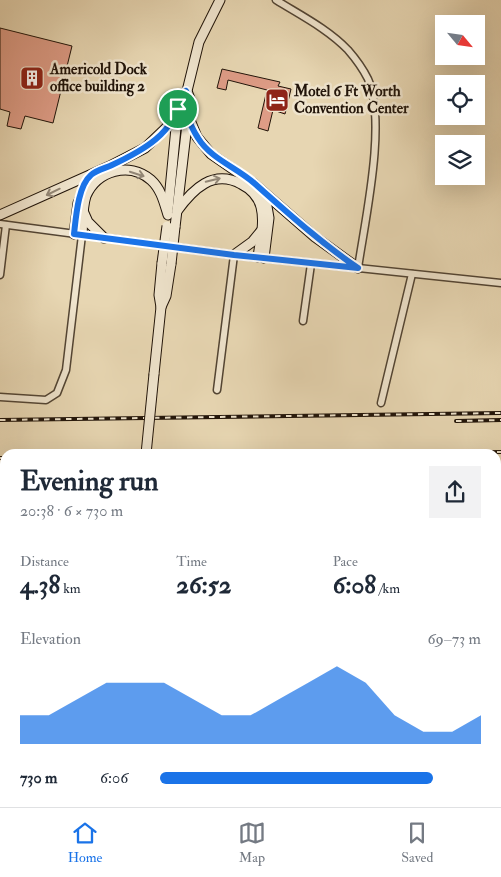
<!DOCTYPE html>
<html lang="en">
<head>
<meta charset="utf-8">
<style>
  body { margin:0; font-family:"IM FELL Double Pica",serif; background:#f2f2f3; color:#1f2937; height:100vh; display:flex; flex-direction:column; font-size:19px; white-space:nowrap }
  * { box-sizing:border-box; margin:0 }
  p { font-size:16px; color:#747a83 }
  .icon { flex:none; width:28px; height:28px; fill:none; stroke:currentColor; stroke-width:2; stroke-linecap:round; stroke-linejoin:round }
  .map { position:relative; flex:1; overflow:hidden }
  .side { position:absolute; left:0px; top:449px; width:501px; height:359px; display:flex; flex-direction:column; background:#fff; border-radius:15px 15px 0 0; box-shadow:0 5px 20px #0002 }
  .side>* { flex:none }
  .needle { width:32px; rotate:119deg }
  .tools { position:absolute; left:435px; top:15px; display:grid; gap:10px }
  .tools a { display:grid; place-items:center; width:50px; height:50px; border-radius:0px; background:#fff; box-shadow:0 5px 20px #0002; font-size:25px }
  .pin { position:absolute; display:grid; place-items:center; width:42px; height:42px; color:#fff; margin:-21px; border:2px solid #fff; border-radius:50%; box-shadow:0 1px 5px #0007 }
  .round { display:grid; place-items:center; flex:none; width:52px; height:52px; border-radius:0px; background:#f2f2f3 }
  .summary { display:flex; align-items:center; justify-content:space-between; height:85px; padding:0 20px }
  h1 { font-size:28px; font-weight:800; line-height:38px }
  .metrics { display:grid; grid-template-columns:repeat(3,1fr); gap:8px; height:85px; padding:5px 20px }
  .metrics div { display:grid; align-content:center }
  .metrics b { font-size:25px; font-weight:800 }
  .metrics small { font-size:14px; font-weight:400 }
  .metrics p { font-size:14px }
  .chart { height:140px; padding:10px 20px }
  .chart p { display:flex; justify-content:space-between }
  .chart svg { width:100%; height:90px; margin-top:5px; fill:#1a73e8; opacity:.7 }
  ul { padding:0 20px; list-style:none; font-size:16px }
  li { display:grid; grid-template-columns:80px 60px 1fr; align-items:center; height:38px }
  li i { height:12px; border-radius:6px; background:#1a73e8 }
  .tabs { display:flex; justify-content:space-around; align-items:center; height:70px; border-top:1px solid #e0e1e3; background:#fff; font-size:14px; color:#747a83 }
  .tabs a { display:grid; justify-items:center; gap:2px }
  .tabs .on { color:#1a73e8 }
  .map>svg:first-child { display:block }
  .water { fill:#9ab7b6; stroke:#6a7671 }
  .building { fill:#de9c86; stroke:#211409 }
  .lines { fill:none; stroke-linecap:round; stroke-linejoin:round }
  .street-casing { stroke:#524433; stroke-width:9 }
  .secondary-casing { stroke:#211409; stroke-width:11 }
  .street { stroke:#efe4cd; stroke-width:6 }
  .secondary { stroke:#efe4cd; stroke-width:9 }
  .rail-casing { stroke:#211409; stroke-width:4 }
  .rail { stroke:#efe4cd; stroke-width:2; stroke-dasharray:5.5; stroke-linecap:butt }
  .secondary-bridge-casing { stroke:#211409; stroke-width:11; stroke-linecap:butt }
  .secondary-bridge { stroke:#efe4cd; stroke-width:9 }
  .oneway { stroke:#928675 }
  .route-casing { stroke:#fff; stroke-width:10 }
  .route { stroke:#1a73e8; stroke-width:6 }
  .labels { text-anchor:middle; stroke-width:5; stroke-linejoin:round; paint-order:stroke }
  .poi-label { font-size:15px; font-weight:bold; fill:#211409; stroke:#efe4cd; text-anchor:start }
</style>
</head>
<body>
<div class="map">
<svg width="501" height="807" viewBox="0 0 501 807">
  <rect width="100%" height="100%" fill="#e7d6b2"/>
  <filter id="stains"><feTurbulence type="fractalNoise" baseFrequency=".004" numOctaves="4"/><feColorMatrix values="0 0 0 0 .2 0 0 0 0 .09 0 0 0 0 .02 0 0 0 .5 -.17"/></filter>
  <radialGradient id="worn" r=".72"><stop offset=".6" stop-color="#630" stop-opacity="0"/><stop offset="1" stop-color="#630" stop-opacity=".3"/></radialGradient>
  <g class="water">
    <polygon points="501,545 501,709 496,715 496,547"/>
    <polygon points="501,752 501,807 452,807 456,803 496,802 496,758"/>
  </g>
  <g class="building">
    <polygon points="0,28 72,46 53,123 25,116 21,129 7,126 10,112 0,109"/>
    <polygon points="222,69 280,82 278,86 291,89 285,114 273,110 268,131 258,128 267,90 228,80 226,90 217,88"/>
  </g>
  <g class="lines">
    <g class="street-casing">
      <g id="street">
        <path d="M276,0C300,15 328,29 348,50C355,58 363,69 368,79C387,122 365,220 358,268"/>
        <polyline points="0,224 234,255 501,283"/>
        <polyline points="0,275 6,225"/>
        <polyline points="303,321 311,264"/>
        <polyline points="217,390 234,255"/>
        <polyline points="0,397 46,400 57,393 66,370 82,235"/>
        <polyline points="381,403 412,274"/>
      </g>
    </g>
    <g class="secondary-casing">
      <g id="secondary">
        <polyline points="188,115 197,137 211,154 253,183 315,237 358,268"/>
        <polyline points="168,210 179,97 187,91"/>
        <path d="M177,211C193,189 213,169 241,184C251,189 258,196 261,207C265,223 260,241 258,257"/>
        <polyline points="84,213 88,222 104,238"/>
        <polyline points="0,215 112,165 145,148 167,127 178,109"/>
        <polyline points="175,227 190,99 187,91 199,42 220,0"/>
        <polyline points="74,234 78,203 91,175"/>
        <path d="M82,235C83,223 82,208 86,196C97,171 129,161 151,180C161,189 164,202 168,215"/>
        <polyline points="234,255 252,242 261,231"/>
        <polyline points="264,258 269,218 265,195"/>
        <polyline points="161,307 166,296 171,264"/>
        <polyline points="154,374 161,307 159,295 162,263"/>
        <polyline points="123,802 126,807"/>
      </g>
    </g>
    <use href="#street" class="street"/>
    <use href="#secondary" class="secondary"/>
    <g class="rail-casing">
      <g id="rail">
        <polyline points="0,420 501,413"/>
        <polyline points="456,421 501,420"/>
        <polyline points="365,454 501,452"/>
        <polyline points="0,458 5,458"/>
        <polyline points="496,481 501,481"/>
        <polyline points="0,494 5,494"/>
        <polyline points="496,513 501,513"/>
        <polyline points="0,540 5,539"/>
      </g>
    </g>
    <use href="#rail" class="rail"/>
    <g class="secondary-bridge-casing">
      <g id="secondary-bridge">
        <polyline points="162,263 167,226"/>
        <polyline points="171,264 175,227"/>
        <polyline points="146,454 154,374"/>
      </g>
    </g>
    <use href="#secondary-bridge" class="secondary-bridge"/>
  </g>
  <defs><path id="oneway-shaft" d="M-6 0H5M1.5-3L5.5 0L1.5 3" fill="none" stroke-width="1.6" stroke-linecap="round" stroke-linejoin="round" transform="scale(1.25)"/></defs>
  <g class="oneway">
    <use href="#oneway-shaft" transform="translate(137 174) rotate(18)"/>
    <use href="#oneway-shaft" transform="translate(213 180) rotate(-14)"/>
    <use href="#oneway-shaft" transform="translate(53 192) rotate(154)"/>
  </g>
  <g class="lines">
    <g class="route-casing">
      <path id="route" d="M186,91C190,100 186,105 187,114C188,120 194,132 198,138C211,159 236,167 254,183C288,213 321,243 358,268L234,255L74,234C76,217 78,186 91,175C96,170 106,168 112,165C142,151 176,133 180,97Z"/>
    </g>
    <use href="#route" class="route"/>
  </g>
  <defs>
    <g id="building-square" transform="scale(1.25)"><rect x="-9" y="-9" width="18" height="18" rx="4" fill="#8f2418" stroke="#efe4cd"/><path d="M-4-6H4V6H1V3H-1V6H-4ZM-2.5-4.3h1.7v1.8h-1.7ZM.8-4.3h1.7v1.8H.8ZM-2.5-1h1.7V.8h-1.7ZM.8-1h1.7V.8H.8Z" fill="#fff"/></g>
    <g id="hotel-square" transform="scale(1.25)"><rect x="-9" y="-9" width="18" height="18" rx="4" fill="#8f2418" stroke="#efe4cd"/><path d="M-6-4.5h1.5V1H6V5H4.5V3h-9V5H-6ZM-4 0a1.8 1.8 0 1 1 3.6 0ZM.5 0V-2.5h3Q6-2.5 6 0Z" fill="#fff"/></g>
  </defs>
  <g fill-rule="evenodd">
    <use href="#building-square" x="32" y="78"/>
    <use href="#hotel-square" x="277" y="100"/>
  </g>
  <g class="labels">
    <g class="poi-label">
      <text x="50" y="74">Americold Dock<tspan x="50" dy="17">office building 2</tspan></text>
      <text x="294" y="96">Motel 6 Ft Worth<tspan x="294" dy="17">Convention Center</tspan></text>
    </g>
  </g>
  <rect width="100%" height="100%" filter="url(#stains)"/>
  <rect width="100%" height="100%" fill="url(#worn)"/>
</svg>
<div class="tools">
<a><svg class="needle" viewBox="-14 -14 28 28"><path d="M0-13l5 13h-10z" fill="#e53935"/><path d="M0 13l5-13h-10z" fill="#747a83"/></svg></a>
<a><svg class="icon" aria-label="locate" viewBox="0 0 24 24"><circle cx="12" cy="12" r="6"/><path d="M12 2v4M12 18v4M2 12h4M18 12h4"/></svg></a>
<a><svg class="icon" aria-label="layers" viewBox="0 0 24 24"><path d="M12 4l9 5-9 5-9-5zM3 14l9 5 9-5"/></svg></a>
</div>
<div class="pin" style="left:178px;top:109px;background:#1e9e55"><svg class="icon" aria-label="arrive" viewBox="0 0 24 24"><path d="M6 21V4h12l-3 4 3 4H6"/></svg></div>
<section class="side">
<div class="summary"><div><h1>Evening run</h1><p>20:38 · 6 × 730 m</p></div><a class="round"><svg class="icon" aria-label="share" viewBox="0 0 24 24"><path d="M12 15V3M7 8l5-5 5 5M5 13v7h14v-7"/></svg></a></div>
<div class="metrics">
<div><p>Distance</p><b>4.38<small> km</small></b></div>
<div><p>Time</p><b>26:52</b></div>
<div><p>Pace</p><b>6:08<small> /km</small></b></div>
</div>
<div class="chart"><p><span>Elevation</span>69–73 m</p>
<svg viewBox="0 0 160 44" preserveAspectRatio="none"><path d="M0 44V30L10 30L20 22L30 14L40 14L50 14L60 22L70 30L80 30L90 22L100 14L110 6L120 14L130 30L140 38L150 38L160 30V44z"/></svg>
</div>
<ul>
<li><b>730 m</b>6:06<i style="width:85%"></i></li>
</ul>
</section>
</div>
<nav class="tabs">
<a class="on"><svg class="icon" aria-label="home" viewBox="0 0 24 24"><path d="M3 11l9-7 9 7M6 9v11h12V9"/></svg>Home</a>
<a><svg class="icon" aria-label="map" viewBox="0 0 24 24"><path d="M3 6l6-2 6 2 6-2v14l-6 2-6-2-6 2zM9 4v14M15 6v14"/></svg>Map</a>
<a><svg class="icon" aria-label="saved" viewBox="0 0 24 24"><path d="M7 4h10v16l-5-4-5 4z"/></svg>Saved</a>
</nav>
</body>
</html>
